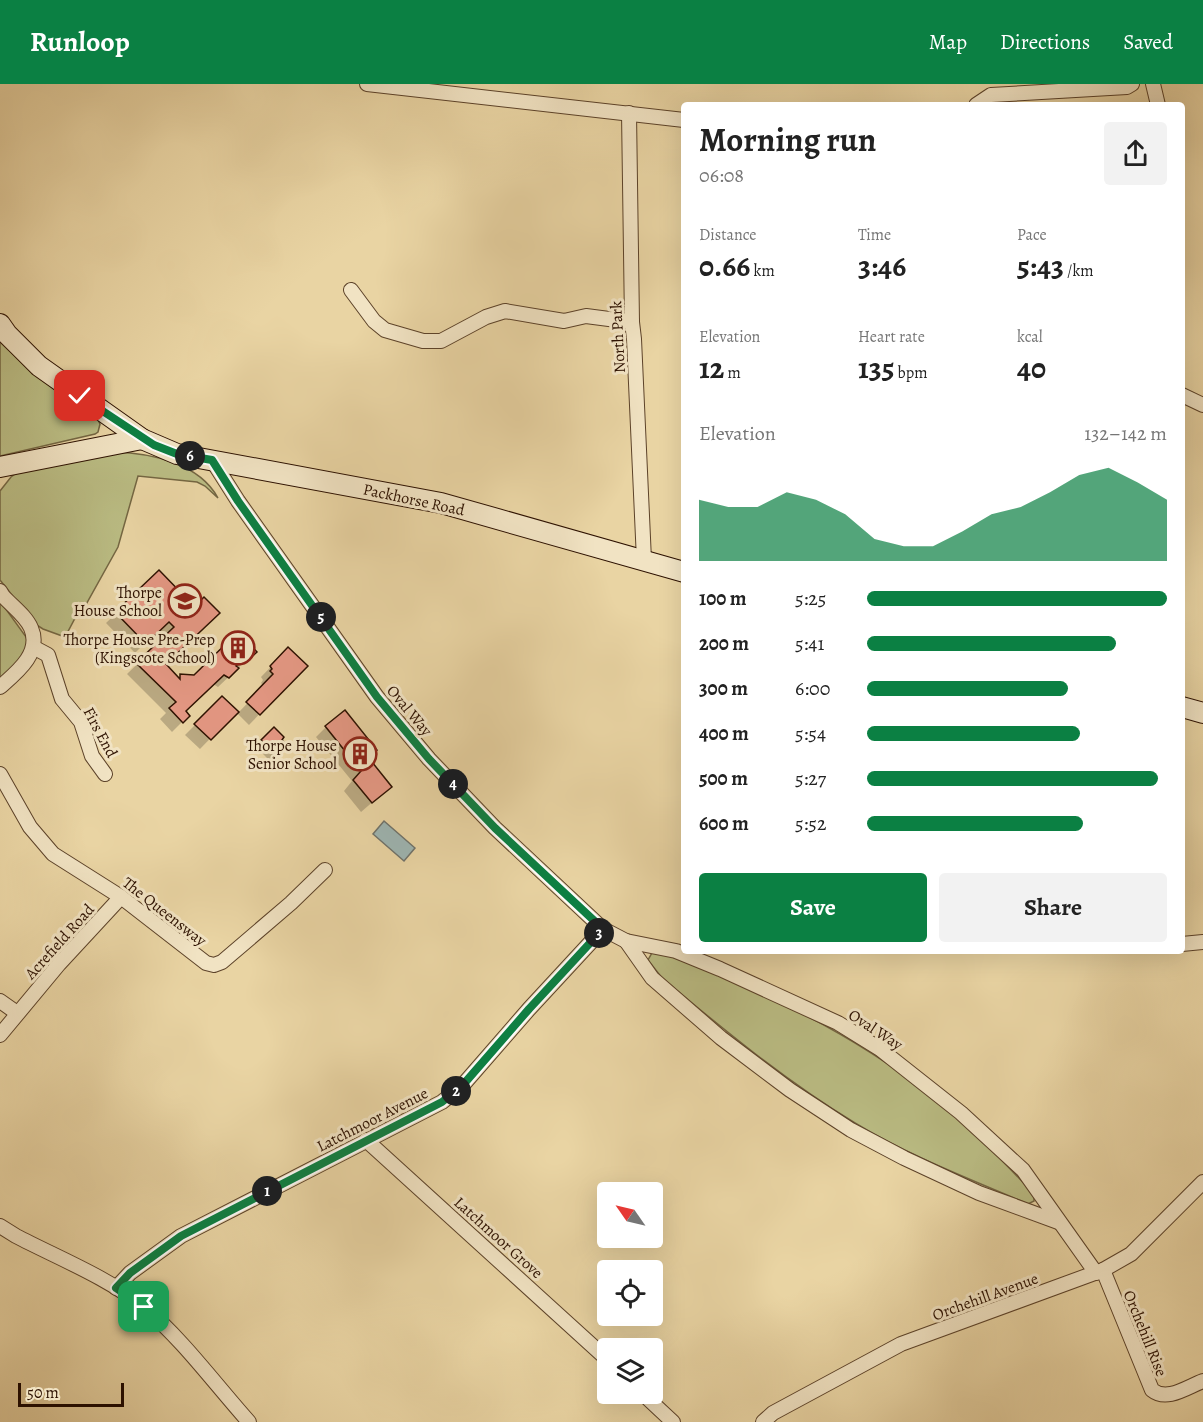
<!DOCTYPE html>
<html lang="en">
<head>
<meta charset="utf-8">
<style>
  body { margin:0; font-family:Alegreya,serif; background:#f2f2f2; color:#222; height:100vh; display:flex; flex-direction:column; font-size:22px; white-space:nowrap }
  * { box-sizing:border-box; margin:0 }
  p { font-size:20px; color:#767676 }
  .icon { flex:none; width:33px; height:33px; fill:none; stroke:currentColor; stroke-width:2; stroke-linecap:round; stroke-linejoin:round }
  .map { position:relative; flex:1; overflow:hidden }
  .details { position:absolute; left:681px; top:18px; width:504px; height:852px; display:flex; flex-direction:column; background:#fff; border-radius:6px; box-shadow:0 6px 24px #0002 }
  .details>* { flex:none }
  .needle { width:39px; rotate:304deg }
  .fabs { position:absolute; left:597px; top:1098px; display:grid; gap:12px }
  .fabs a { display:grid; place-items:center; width:66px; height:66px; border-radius:6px; background:#fff; box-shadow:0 6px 24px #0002; font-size:30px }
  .scale { position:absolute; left:18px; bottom:15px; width:106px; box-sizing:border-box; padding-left:6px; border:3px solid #2d1100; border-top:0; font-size:16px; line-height:21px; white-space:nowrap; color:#2d1100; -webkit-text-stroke:4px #f1e3c3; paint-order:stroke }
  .pin { position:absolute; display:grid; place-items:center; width:51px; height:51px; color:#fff; margin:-26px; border-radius:12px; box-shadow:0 3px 9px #0006 }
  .km { position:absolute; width:30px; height:30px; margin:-15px; border-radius:50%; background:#222; color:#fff; font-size:16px; line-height:30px; text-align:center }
  .round { display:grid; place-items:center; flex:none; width:63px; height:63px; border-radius:6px; background:#f2f2f2 }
  .overview { display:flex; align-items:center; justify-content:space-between; height:102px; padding:0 18px }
  h1 { font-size:33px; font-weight:700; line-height:45px }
  .figures { display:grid; grid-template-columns:repeat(3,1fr); gap:9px; height:102px; padding:6px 18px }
  .figures div { display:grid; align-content:center }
  .figures b { font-size:30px; font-weight:700 }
  .figures small { font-size:16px; font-weight:400 }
  .figures p { font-size:16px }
  .chart { height:168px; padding:12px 18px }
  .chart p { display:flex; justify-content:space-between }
  .chart svg { width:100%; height:108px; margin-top:6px; fill:#0b8043; opacity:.7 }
  .primary-button { display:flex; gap:12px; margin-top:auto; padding:12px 18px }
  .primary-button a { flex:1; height:69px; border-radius:6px; background:#0b8043; color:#fff; font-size:24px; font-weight:700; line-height:69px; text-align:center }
  .primary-button a+a { background:#f2f2f2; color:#222 }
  ul { padding:0 18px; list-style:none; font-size:20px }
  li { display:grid; grid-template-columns:96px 72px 1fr; align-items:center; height:45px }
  li i { height:15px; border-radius:8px; background:#0b8043 }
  header { display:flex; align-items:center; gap:36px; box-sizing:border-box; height:84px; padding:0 30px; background:#0b8043; color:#fff }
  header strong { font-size:28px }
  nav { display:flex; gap:33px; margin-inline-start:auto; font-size:21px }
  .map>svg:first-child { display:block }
  .green { fill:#babc83; stroke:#746642; stroke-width:1.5 }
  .water { fill:#9db5b2; stroke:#70736b; stroke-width:1.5 }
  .shadow { fill:#0003 }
  .building { fill:#e59884; stroke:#2d1100; stroke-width:1.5 }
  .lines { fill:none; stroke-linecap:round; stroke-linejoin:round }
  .street-casing { stroke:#5c4229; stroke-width:16 }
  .secondary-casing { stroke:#2d1100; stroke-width:22 }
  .street { stroke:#f1e3c3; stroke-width:14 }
  .secondary { stroke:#f1e3c3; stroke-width:20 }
  .route-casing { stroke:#fff; stroke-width:12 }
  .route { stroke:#0b8043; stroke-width:8 }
  .labels { text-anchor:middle; stroke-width:6; stroke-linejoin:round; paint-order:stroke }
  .street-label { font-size:16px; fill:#2d1100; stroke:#f1e3c3 }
  .poi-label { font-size:16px; fill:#2d1100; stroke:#f1e3c3; text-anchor:end }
</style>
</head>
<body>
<header>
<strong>Runloop</strong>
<nav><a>Map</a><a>Directions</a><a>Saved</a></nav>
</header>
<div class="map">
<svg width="1203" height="1338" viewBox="0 0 1203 1338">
  <rect width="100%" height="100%" fill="#e9d4a3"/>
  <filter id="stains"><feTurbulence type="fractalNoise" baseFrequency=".00333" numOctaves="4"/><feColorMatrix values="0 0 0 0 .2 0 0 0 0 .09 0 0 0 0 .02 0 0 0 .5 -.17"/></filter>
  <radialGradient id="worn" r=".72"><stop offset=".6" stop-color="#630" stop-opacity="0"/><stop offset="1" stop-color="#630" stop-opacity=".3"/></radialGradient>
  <g class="green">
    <polygon points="0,258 31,287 97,334 100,340 98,348 95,350 0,372"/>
    <path d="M114,368C151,369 199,379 218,414L205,402L197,398L138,392L118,463L84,524L81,523L65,553L43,545L35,540L0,496V407L11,393L18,388Z"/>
    <polygon points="0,517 29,557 21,577 0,599"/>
    <path d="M659,868C758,904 849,947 932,1012C969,1041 1002,1076 1034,1110V1117L1028,1120C970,1095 909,1072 855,1039C786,997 724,946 662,894L648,876L652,869Z"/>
  </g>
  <polygon class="water" points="384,737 415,764 404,777 373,750"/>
  <g class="shadow">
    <polygon points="159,488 187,517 164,580 178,594 180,592 195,592 255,568 218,603 213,600 184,627 188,632 172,648 160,635 166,629 127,590 164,554 157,547 135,569 106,539"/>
    <polygon points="288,565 305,582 249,641 236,628 200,665 185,651 222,614 238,629 264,602 261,599 263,596 261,593"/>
    <polygon points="326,643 375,666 367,674 390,703 361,728 344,707 352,697 316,653"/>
    <polygon points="274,645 286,662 270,677 256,663"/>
  </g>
  <g class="building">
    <polygon points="159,486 189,517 187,519 192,525 204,513 220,529 166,580 180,595 180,590 194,591 238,548 257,568 246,578 243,575 236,582 239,584 229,594 224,591 186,627 190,632 183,639 169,624 176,618 136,579 174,543 169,538 146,560 115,528"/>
    <polygon points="288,563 308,582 260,631 246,618 273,590 270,587 272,585 270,582"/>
    <polygon points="222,612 239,628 211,656 194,640"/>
    <polygon points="345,626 377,666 368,673 392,703 372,719 353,696 361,687 325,642"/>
    <polygon points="274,643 284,653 282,656 288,662 278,672 261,656"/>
  </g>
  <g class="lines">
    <g class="street-casing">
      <g id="street">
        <polyline points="367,0 684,36"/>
        <polyline points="1153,0 1158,21"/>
        <polyline points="976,21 991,11 1127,3 1132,0"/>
        <polyline points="629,29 632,238 634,255 644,476"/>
        <polyline points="351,206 374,237 385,246 423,257 441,257 486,233 505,227 564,237 586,232 632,238"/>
        <polyline points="1182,311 1203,321"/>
        <polyline points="212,376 238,417 377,613 429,675 495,744 603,845 626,857 676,867 720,885 838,939 880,965 961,1029 1023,1086 1096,1189"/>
        <path d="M0,507L3,512C12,522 26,532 31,544C42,569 16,589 0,603"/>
        <polyline points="33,563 48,571 62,615 81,638 92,672 105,690"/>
        <polyline points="0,690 30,743 53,770 121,813 206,879 214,881 222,878 291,819 325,786"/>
        <polyline points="626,857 652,894 721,954 790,1006 851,1046 904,1074 979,1109 1058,1138"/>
        <polyline points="1182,860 1203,858"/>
        <polyline points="0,917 17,929"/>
        <polyline points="0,951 59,880 121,813"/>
        <polyline points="366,1056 608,1276"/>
        <path d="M0,1142L16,1152C56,1173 109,1194 144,1223C183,1256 215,1300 249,1338"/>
        <path d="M1103,1186L1152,1306C1167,1318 1187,1303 1203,1297"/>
        <polyline points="116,1204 130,1189 181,1152 442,1018 462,1002 529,925 603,845"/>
        <polyline points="643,1310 673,1338"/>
        <polyline points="763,1338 773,1329 901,1260 1103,1186 1131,1170 1203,1098"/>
      </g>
    </g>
    <g class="secondary-casing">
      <g id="secondary">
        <polyline points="0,240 7,250 39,282 142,355 177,370 441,419 684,488"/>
        <polyline points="0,383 142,355"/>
        <polyline points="1182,623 1203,629"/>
      </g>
    </g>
    <use href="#street" class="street"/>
    <use href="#secondary" class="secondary"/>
  </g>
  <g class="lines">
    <g class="route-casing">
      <polyline id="route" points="80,312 154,361 177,370 212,376 238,417 377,613 429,675 495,744 603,845 529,925 462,1002 442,1018 181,1152 130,1189 116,1204 144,1223"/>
    </g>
    <use href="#route" class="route"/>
  </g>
  <defs>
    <g id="school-ring" transform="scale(1.725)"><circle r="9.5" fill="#f1e3c3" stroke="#8f2418" stroke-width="1.5"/><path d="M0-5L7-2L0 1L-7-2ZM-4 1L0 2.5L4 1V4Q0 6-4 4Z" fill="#8f2418"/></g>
    <g id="building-ring" transform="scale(1.725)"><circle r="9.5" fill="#f1e3c3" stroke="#8f2418" stroke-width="1.5"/><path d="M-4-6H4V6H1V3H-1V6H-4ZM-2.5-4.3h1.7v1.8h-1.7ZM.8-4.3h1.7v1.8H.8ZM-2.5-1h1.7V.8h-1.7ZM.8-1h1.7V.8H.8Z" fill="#8f2418"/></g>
  </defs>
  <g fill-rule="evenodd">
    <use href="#school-ring" x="185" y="517"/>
    <use href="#building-ring" x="238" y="564"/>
    <use href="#building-ring" x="360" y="670"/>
  </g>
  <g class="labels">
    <g class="street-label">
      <text transform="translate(617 253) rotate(-93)" y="6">North Park</text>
      <text transform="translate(414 415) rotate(12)" y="6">Packhorse Road</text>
      <text transform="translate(410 626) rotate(50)" y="6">Oval Way</text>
      <text transform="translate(101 648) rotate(62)" y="6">Firs End</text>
      <text transform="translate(165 827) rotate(38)" y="6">The Queensway</text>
      <text transform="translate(59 857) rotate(-48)" y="6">Acrefield Road</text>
      <text transform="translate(876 945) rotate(33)" y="6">Oval Way</text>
      <text transform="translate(372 1035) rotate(-27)" y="6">Latchmoor Avenue</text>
      <text transform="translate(499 1153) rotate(42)" y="6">Latchmoor Grove</text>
      <text transform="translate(985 1212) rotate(-20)" y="6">Orchehill Avenue</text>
      <text transform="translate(1146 1249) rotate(68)" y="6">Orchehill Rise</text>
    </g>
    <g class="poi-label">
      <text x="162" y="514">Thorpe<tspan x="162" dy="18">House School</tspan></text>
      <text x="215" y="561">Thorpe House Pre-Prep<tspan x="215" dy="18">(Kingscote School)</tspan></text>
      <text x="337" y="667">Thorpe House<tspan x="337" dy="18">Senior School</tspan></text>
    </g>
  </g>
  <rect width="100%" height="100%" filter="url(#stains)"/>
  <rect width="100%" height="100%" fill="url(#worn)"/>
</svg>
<div class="fabs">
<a><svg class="needle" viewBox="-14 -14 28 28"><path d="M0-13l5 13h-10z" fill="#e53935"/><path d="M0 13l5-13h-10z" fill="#767676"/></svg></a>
<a><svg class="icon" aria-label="locate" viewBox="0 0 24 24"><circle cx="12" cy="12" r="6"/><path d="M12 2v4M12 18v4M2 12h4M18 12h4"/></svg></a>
<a><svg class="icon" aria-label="layers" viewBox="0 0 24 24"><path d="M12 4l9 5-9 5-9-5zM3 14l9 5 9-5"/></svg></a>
</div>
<div class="scale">50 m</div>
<div class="pin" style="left:144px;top:1223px;background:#1e9e55"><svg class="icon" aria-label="arrive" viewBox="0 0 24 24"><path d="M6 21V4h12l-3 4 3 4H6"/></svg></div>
<div class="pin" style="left:80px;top:312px;background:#d93025"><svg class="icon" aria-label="check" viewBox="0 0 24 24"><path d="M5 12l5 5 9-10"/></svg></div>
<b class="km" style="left:267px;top:1107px">1</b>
<b class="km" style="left:456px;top:1007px">2</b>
<b class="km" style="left:599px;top:849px">3</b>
<b class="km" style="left:453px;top:700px">4</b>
<b class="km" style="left:321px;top:533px">5</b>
<b class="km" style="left:190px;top:372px">6</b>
<section class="details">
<div class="overview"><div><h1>Morning run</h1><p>06:08</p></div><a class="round"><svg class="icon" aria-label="share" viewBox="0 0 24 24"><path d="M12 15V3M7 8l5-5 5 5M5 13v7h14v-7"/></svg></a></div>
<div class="figures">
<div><p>Distance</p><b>0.66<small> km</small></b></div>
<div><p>Time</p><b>3:46</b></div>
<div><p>Pace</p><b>5:43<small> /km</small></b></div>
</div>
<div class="figures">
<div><p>Elevation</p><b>12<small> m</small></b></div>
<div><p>Heart rate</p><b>135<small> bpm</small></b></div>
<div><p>kcal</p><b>40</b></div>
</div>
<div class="chart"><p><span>Elevation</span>132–142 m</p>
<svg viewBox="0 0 160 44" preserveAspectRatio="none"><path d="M0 44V19L10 22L20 22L30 16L40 19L50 25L60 35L70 38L80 38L90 32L100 25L110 22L120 16L130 9L140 6L150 12L160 19V44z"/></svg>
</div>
<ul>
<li><b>100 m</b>5:25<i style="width:100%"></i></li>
<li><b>200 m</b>5:41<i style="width:83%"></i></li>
<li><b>300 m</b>6:00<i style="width:67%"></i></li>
<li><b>400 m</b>5:54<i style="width:71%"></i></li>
<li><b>500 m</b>5:27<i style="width:97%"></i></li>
<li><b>600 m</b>5:52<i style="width:72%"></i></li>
</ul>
<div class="primary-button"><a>Save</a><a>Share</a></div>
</section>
</div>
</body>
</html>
